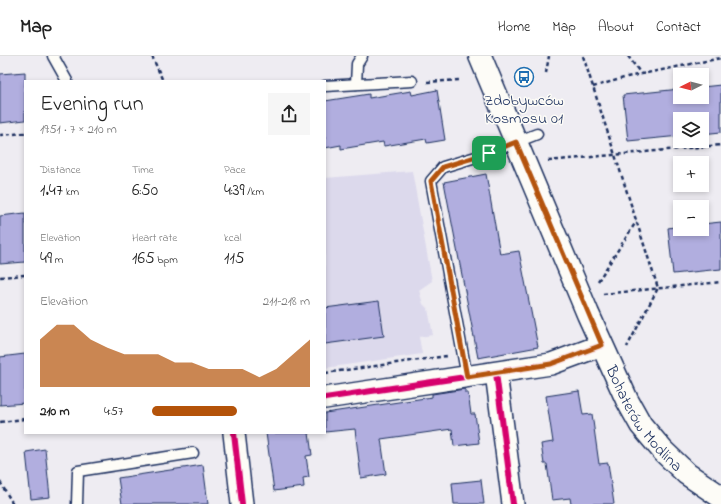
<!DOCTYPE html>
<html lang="en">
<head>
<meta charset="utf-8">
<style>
  body { margin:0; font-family:"Indie Flower",sans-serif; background:#f6f6f6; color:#222; height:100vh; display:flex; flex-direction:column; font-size:15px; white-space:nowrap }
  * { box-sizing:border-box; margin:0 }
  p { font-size:13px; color:#767676 }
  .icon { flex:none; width:22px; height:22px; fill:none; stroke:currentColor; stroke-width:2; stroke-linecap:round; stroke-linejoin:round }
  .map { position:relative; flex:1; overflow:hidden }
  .drawer { position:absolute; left:24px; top:24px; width:302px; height:354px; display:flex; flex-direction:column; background:#fff; border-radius:0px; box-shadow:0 2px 6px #0003 }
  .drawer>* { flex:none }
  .needle { width:26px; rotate:264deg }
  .tools { position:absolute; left:673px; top:12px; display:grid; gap:8px }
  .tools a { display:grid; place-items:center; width:36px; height:36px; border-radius:0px; background:#fff; box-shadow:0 2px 6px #0003; font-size:20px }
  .pin { position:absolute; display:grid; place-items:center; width:34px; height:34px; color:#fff; margin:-17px; border-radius:8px; box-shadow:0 2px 6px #0006 }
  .round { display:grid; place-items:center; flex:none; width:42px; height:42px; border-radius:0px; background:#f6f6f6 }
  .summary { display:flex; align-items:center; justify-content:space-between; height:68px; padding:0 16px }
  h1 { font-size:22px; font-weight:600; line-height:30px }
  .stats { display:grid; grid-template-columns:repeat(3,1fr); gap:6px; height:68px; padding:4px 16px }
  .stats div { display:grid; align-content:center }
  .stats b { font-size:17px; font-weight:600 }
  .stats small { font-size:11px; font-weight:400 }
  .stats p { font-size:11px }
  .chart { height:112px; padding:8px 16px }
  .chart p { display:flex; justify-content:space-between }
  .chart svg { width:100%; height:72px; margin-top:4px; fill:#b45309; opacity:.7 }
  ul { padding:0 16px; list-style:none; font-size:13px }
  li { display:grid; grid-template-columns:64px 48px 1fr; align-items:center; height:30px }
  li i { height:10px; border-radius:5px; background:#b45309 }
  header { display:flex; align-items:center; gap:24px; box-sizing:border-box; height:56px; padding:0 20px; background:#fff; border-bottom:1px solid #e0e0e0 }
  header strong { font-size:19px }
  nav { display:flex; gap:22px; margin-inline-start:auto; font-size:14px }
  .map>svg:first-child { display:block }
  .built { fill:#dcd9ec }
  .building { fill:#b1aedf; stroke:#1b2f5e }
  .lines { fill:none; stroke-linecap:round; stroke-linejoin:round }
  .lane-casing { stroke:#1b2f5e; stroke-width:13 }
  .street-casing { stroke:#1b2f5e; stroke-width:24 }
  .secondary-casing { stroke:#1b2f5e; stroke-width:25 }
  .path { stroke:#1b2f5e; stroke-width:2.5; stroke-dasharray:4 3; stroke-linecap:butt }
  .lane { stroke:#fdfcf7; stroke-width:10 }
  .street { stroke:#fdfcf7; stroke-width:21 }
  .secondary { stroke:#fdfcf7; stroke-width:22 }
  .cycleway-casing { stroke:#fdfcf7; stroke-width:8 }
  .cycleway { stroke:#d6006c; stroke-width:6 }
  .route-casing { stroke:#fff; stroke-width:8 }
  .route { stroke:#b45309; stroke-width:5 }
  .labels { text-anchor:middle; stroke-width:3; stroke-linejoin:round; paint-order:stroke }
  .poi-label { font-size:16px; fill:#1b2f5e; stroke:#fdfcf7 }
  .street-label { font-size:16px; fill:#1b2f5e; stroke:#fdfcf7 }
</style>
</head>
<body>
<header>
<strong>Map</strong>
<nav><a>Home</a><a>Map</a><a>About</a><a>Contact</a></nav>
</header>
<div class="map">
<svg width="721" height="448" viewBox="0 0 721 448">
  <rect width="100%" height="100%" fill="#eeecf2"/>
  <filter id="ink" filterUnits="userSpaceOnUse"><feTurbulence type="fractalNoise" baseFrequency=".025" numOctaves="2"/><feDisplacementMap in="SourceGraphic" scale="8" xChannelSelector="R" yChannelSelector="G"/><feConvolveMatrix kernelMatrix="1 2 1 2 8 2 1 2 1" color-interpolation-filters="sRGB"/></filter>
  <g filter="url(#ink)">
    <polygon class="built" points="412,115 432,225 419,234 423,248 428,253 433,279 419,281 422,298 325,312 325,122"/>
    <g class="building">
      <polygon points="25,16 25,64 0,67 0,18"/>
      <polygon points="721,29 721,76 702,78 702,63 680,63 680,80 628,85 623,39 680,33 680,41 702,41 702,31"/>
      <polygon points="437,34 445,84 427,87 426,83 384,90 383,86 341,93 341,89 325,92 325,45 369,38 369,42 411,35 412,39"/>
      <polygon points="486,118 500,198 519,195 538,291 478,302 444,126"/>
      <polygon points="25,157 25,206 0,208 0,160"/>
      <polygon points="721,166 721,213 673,218 668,172 680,170 680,173 702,173 702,168"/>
      <polygon points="379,245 384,280 325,288 325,252"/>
      <polygon points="25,298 25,347 0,349 0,301"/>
      <polygon points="465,333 465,337 468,337 471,358 475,358 479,387 454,390 452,373 381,383 386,418 361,422 355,373 325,376 325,357 432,341 432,338"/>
      <polygon points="579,335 583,359 592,358 599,408 608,407 614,448 571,448 570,442 552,444 547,408 544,408 541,388 553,386 546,340"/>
      <polygon points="266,377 309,377 312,399 306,400 309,421 303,422 304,431 274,435"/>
      <polygon points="45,393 50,441 31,443 26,396"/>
      <polygon points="203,409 208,448 122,448 118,422"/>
      <polygon points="481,424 484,448 454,448 452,427"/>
    </g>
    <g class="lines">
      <g class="lane-casing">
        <g id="lane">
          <polyline points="53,0 67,25"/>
          <polyline points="356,28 357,8 362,0"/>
          <polyline points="325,30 412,25"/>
          <polyline points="467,321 431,125 443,111 489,97 537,78"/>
          <polyline points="77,448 78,415 193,397"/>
        </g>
      </g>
      <g class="street-casing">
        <g id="street">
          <polyline points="496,317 513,448"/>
          <polyline points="325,342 551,308 602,289"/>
          <polyline points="234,377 242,448"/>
        </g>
      </g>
      <g class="secondary-casing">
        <g id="secondary">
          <path id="s1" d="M480,0L588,258L627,344L641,369L663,395L687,418L721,441"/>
        </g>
      </g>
      <g class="path">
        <polyline points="152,0 163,25"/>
        <polyline points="583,0 658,232 627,291"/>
        <polyline points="628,0 641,18"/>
        <polyline points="546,17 549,0"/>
        <polyline points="427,26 460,24"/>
        <polyline points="593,31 627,21 721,2"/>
        <polyline points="0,79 25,77"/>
        <polyline points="548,105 721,89"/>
        <polyline points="0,221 25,219"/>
        <polyline points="598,225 636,166"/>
        <polyline points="603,238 721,226"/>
        <polyline points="325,317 447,300"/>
        <polyline points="0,366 25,363"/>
        <polyline points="0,426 13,448"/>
      </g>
      <use href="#lane" class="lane"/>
      <use href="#street" class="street"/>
      <use href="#secondary" class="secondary"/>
      <g class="cycleway-casing">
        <g id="cycleway">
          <polyline points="496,317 513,448"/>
          <polyline points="325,342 551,308 602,289"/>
          <polyline points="234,377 242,448"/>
        </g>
      </g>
      <use href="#cycleway" class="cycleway"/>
    </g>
  </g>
  <g class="lines" filter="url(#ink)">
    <g class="route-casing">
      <polygon id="route" points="516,86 602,289 551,308 467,321 431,125 443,111 489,97"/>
    </g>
    <use href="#route" class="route"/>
  </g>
  <defs>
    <g id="bus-ring" transform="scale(1)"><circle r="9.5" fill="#fdfcf7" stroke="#1f6fb2" stroke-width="1.5"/><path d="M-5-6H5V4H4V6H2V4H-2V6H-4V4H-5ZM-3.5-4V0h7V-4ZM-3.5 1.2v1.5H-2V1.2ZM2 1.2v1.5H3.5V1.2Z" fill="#1f6fb2"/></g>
  </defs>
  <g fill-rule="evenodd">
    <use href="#bus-ring" x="524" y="21"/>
  </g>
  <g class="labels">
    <g class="poi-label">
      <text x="524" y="49">Zdobywców<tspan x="524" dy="18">Kosmosu 01</tspan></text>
    </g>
    <g class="street-label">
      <text dy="6" stroke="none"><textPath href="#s1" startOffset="399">Bohaterów Modlina</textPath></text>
    </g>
  </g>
</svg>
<div class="tools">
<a><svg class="needle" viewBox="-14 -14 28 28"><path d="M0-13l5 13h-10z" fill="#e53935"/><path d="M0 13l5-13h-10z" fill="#767676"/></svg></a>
<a><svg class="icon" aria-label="layers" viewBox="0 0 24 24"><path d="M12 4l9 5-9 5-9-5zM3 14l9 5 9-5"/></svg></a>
<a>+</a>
<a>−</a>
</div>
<div class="pin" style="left:489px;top:97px;background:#1e9e55"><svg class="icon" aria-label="arrive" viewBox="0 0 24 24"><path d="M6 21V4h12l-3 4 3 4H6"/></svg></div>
<section class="drawer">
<div class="summary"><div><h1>Evening run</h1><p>19:51 · 7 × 210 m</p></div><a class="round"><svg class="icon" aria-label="share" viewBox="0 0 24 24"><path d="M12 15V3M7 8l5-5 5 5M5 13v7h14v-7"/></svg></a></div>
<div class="stats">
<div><p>Distance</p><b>1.47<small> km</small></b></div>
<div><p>Time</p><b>6:50</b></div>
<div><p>Pace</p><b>4:39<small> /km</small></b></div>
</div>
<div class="stats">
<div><p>Elevation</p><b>49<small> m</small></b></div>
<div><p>Heart rate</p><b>165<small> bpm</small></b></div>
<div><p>kcal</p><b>115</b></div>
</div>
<div class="chart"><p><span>Elevation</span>211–218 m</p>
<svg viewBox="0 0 160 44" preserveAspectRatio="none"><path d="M0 44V15L10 6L20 6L30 15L40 20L50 24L60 24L70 24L80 29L90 29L100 33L110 33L120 33L130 38L140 33L150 24L160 15V44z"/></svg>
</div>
<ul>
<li><b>210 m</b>4:57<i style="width:54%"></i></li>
</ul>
</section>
</div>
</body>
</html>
